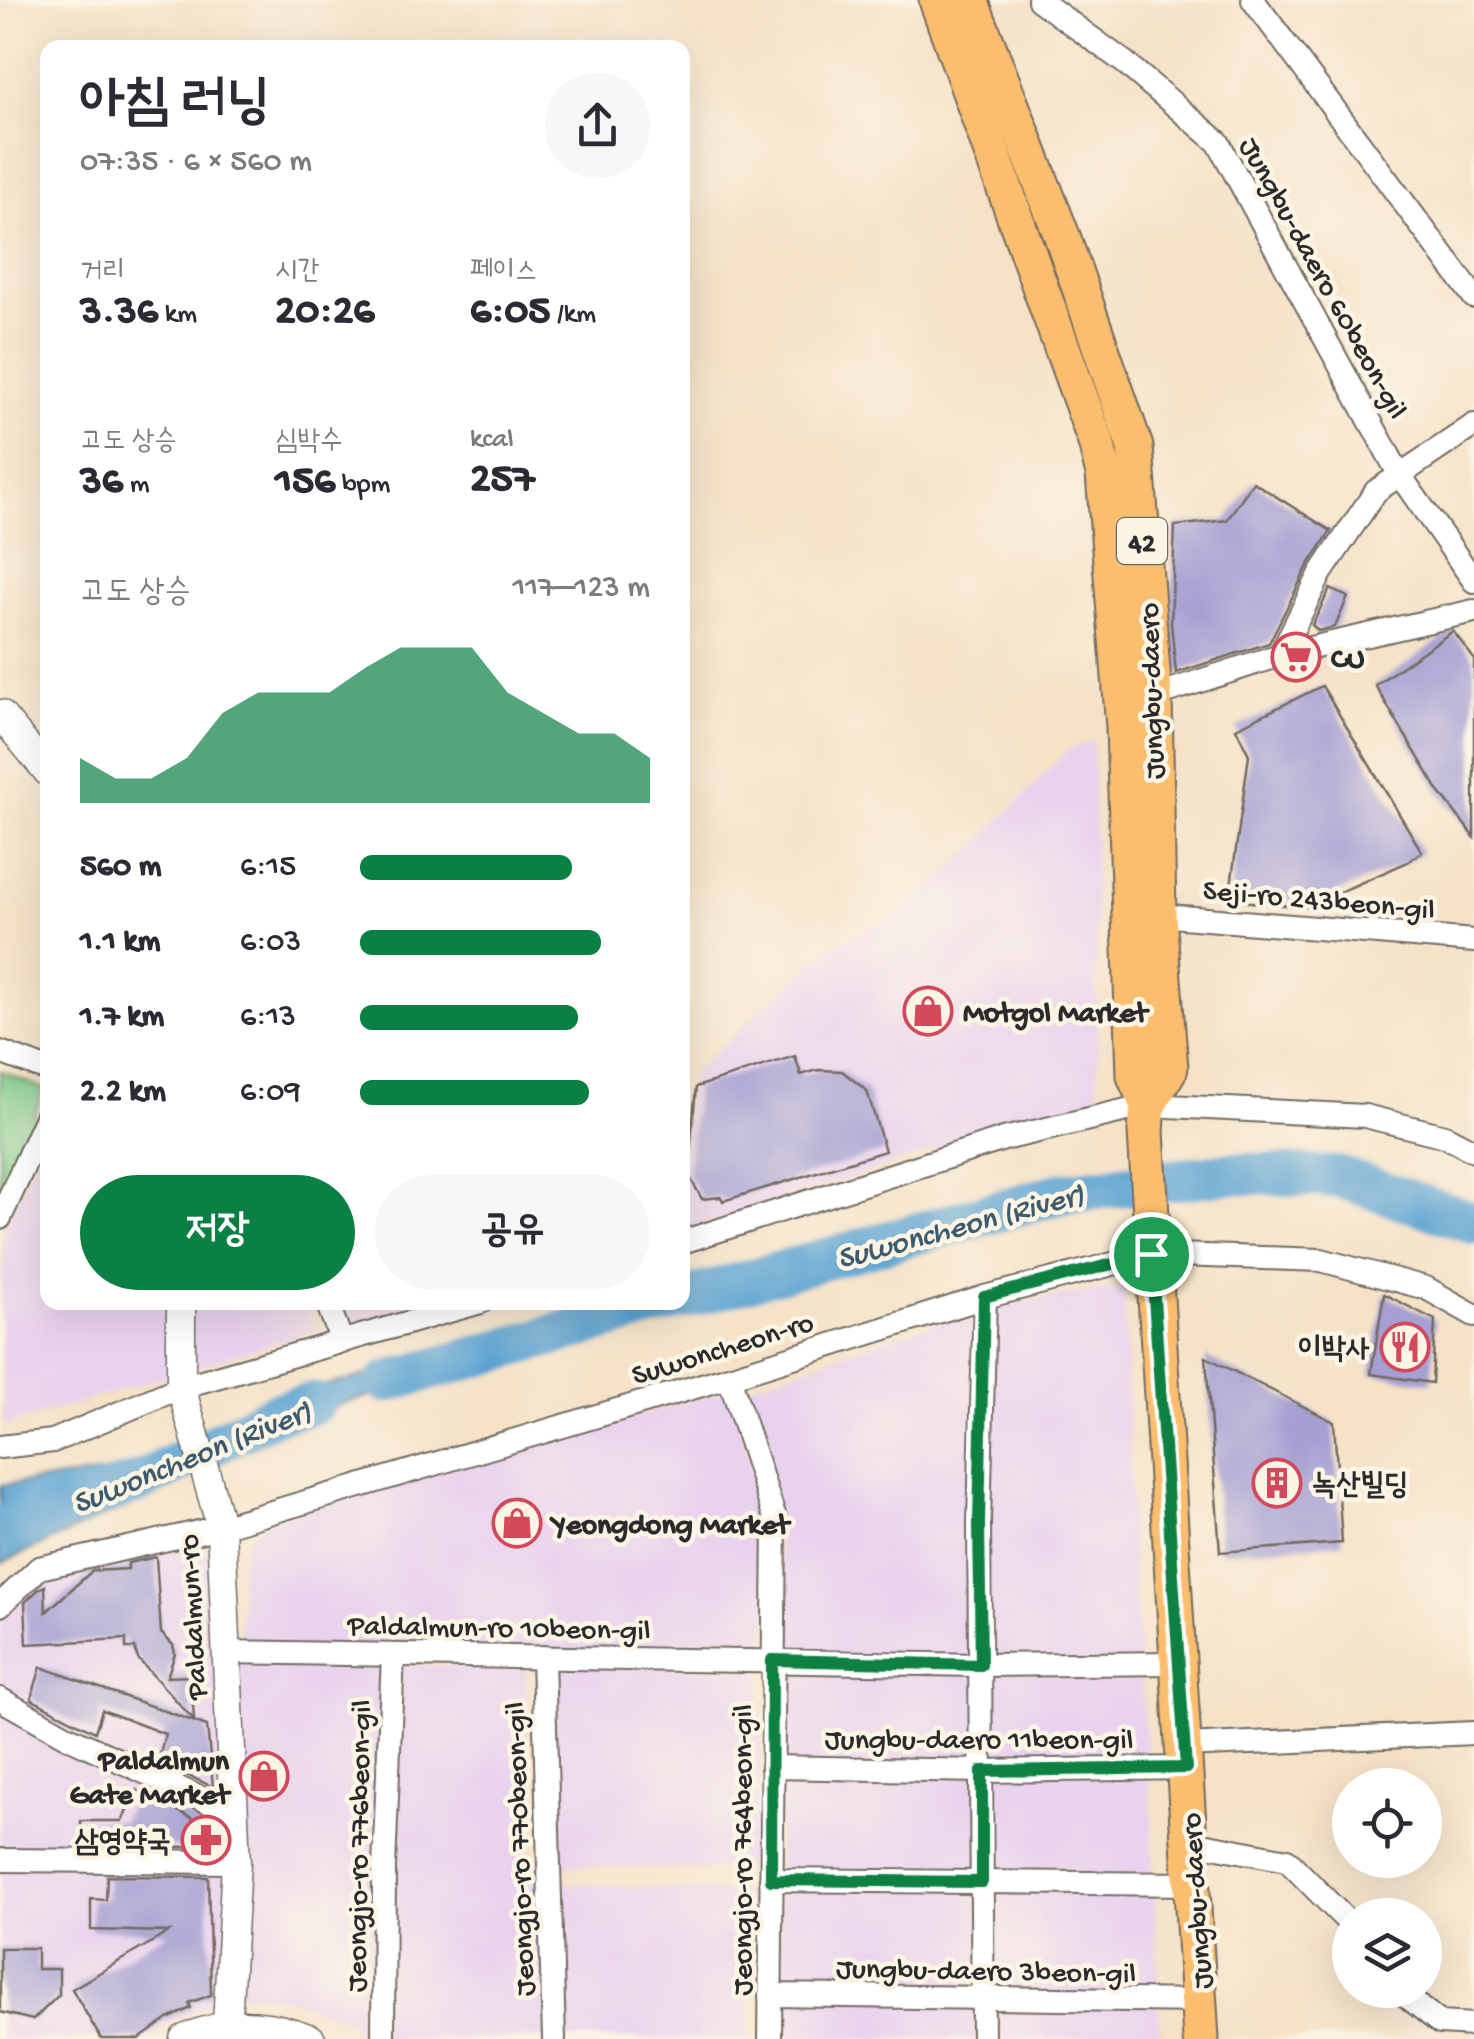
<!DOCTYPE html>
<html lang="ko">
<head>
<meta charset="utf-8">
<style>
  body { margin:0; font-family:"Gochi Hand","Poor Story",sans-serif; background:#f7f7f7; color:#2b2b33; height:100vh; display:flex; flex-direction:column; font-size:38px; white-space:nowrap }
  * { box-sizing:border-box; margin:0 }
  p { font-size:32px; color:#7c7c81 }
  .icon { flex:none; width:55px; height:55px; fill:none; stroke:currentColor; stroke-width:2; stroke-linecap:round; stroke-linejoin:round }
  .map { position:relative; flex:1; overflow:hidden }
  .panel { position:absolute; left:40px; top:40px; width:650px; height:1270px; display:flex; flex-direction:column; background:#fff; border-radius:20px; box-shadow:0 10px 40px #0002 }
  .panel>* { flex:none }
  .buttons { position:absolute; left:1332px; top:1768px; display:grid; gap:20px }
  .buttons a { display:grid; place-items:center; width:110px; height:110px; border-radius:50%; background:#fff; box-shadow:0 10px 40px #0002; font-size:50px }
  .pin { position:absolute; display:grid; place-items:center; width:85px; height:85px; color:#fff; margin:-42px; border:5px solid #fff; border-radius:50%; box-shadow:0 2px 10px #0007 }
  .round { display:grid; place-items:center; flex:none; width:105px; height:105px; border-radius:52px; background:#f7f7f7 }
  .overview { display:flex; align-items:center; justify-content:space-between; height:170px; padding:0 40px }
  h1 { font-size:55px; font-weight:700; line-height:75px }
  .metrics { display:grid; grid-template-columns:repeat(3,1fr); gap:15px; height:170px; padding:10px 40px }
  .metrics div { display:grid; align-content:center }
  .metrics b { font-size:42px; font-weight:700 }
  .metrics small { font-size:28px; font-weight:400 }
  .metrics p { font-size:28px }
  .chart { height:280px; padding:20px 40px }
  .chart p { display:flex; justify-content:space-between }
  .chart svg { width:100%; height:180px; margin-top:10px; fill:#0b8043; opacity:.7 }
  .action { display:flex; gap:20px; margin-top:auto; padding:20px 40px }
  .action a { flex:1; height:115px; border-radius:60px; background:#0b8043; color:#fff; font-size:40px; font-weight:700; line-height:115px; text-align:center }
  .action a+a { background:#f7f7f7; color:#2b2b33 }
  ul { padding:0 40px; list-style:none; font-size:32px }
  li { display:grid; grid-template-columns:160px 120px 1fr; align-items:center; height:75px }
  li i { height:25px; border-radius:12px; background:#0b8043 }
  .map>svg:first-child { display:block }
  .built { fill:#e9d2ee }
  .green { fill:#7cc988; stroke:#547a5a; stroke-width:2.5 }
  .water { fill:#5aa2d1; stroke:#42667e; stroke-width:2.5 }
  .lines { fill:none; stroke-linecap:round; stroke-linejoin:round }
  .river { stroke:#5aa2d1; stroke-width:42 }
  .building { fill:#a59fd3 }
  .minor-casing { stroke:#726b62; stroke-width:26 }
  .tertiary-casing { stroke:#726b62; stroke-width:31 }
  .primary-casing { stroke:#726b62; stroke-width:39 }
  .minor { stroke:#fff; stroke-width:22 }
  .tertiary { stroke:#fff; stroke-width:28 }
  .primary { stroke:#fbbe6e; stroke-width:35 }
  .route-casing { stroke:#fff; stroke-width:20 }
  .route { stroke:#0b8043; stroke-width:12 }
  .labels { text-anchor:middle; stroke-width:9; stroke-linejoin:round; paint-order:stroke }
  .shield { fill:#fcf5e5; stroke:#6a6863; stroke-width:2.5 }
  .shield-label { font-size:28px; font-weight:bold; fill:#2b2b2b }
  .street-label { font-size:30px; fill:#2b2b2b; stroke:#fcf5e5 }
  .poi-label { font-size:30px; font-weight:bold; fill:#2b2b2b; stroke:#fcf5e5; text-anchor:start }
  .water-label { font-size:32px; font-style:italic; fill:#3e5b6d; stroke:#fcf5e5 }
</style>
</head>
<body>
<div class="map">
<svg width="1474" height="2039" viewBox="0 0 1474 2039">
  <rect width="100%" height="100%" fill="#fcf5e5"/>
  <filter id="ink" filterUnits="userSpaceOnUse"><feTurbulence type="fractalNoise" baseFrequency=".01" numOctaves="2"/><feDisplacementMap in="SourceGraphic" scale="20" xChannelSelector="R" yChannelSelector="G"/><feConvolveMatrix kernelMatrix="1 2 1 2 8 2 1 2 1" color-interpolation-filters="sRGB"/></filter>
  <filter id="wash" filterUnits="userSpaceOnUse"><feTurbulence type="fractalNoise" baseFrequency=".0048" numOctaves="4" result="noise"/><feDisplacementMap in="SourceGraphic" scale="40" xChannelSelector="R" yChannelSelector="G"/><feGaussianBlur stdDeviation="2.25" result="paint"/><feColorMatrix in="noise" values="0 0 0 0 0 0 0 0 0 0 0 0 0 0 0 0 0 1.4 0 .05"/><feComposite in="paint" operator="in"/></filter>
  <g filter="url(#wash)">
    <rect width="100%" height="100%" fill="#f5e2c7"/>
    <g class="built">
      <polygon points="1093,741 1098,1098 683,1231 682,1141 691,1075 828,948 905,909 960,862 1067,751"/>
      <polygon points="47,1135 48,1302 302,1303 316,1330 4,1426 0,1308 5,1226"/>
      <polygon points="1124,1287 1133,1569 1152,1822 1160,2039 779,2039 778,1515 739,1390 889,1338 1004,1304"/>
      <polygon points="334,1302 454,1303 346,1338"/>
      <polygon points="728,1390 769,1518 766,1655 240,1647 241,1559 249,1538 273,1517"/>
      <polygon points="208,1548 220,1657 527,1669 529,1882 747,1893 749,2039 364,2039 347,2020 292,1999 257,1993 207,2004 155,2031 148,2039 0,2039 0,1614 25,1590 95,1564 128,1554"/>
      <polygon points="550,1664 761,1670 760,1871 558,1865"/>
    </g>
    <polygon class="green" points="0,1071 44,1089 9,1187 0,1200"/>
    <g class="water">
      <path d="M437,1357L446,1380C385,1390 323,1406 268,1434L254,1403L263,1409L320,1387Z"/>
      <polygon points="132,1470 143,1499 0,1564 0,1485"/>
    </g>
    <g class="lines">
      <g class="river">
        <polyline points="682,1299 1062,1193 1231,1173 1339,1177 1474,1223"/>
        <polyline points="387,1382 671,1302"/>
        <polyline points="0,1528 137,1483 276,1413 314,1403"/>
      </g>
    </g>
    <g id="blocks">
      <g class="building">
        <polygon points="1253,482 1331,531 1308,566 1269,643 1176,673 1171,623 1175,526 1227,520"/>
        <polygon points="1330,589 1348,597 1335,627 1318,631 1312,625"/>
        <polygon points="1453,631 1474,659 1474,837 1438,790 1375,685"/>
        <polygon points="1322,686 1422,852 1408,862 1306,907 1229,900 1249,755 1236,728"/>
        <polygon points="795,1056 801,1075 818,1070 842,1071 867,1091 885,1151 723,1201 721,1197 702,1199 688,1174 696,1087"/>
        <polygon points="1384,1294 1435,1320 1432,1383 1371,1374"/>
        <polygon points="1206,1357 1334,1422 1342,1543 1220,1552"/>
        <polygon points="156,1557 161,1633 173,1645 175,1654 167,1677 191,1676 194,1720 138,1659 135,1648 126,1648 126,1639 27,1644 25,1602 39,1589 45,1586 46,1612 92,1571 128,1569 128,1563"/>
        <polygon points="41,1667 207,1726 213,1787 158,1762 165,1734 102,1710 95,1732 31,1699"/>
        <polygon points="137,1790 150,1797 152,1792 177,1804 170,1807 210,1827 210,1847 81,1846 81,1821 122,1821"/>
        <polygon points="107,1876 208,1877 211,1995 189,2003 191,2008 168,2019 139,2039 101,2039 72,1989 169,1932 91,1930 91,1899 106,1900"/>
        <polygon points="0,1948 37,1948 37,1969 59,1969 59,1995 33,2020 0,2012"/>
      </g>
    </g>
  </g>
  <g filter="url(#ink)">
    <use href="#blocks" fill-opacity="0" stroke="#726b62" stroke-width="2.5"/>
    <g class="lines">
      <g class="minor-casing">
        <g id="minor">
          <polyline points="1039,0 1124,62 1218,142 1399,474 1474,581"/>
          <polyline points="1253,0 1474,297"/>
          <polyline points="1280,655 1474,611"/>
          <polyline points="1154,696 1280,655 1321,573 1376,491 1474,425"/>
          <polyline points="1158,915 1474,941"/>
          <polyline points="0,1052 48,1070"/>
          <polyline points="0,1218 48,1113"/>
          <polyline points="682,1242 1004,1139 1148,1105 1365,1116 1445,1136 1474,1151"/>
          <polyline points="327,1302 342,1342"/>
          <polyline points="729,1377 775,1518 770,2039"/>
          <polyline points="0,1447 53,1441 181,1387 481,1302"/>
          <polyline points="0,1605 39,1568 221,1527 729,1377 985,1297 1151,1254 1321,1260 1426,1288 1474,1315"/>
          <polyline points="226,1652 981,1665 1177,1663"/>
          <polyline points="543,1657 554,2039"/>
          <polyline points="0,1699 66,1736 233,1813"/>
          <polyline points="1184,1746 1474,1733"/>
          <polyline points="772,1767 982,1771 1186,1768"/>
          <polyline points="1192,1842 1287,1860 1350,1924"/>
          <polyline points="0,1860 236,1862"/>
          <polyline points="771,1880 1194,1884"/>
          <polyline points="1399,1990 1440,2023 1474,2025"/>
          <polyline points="770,1995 1202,2001"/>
          <polyline points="383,2039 384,1867 393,1655"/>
          <polyline points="983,2039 979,1523 985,1297"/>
        </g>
      </g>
      <g class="tertiary-casing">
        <g id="tertiary">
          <polyline points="0,714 48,772"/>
          <polyline points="181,1302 181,1387 221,1527 236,1862 227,2024"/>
          <path d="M184,2039C228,2019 268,2022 311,2039"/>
        </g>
      </g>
      <g class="primary-casing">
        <g id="primary">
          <polyline points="937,0 1096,442 1104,474 1124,727 1135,1076 1148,1105"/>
          <polyline points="970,0 1062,236 1135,447 1154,696 1158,915 1170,1068 1148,1105 1146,1132 1201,2039"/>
        </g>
      </g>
      <use href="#minor" class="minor"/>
      <use href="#tertiary" class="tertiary"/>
      <use href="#primary" class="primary"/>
    </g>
  </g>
  <g class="lines" filter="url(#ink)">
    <g class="route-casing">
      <polygon id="route" points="1151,1254 1186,1768 982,1771 982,1882 771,1880 772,1660 981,1665 979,1523 984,1297"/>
    </g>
    <use href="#route" class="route"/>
  </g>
  <defs>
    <g id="supermarket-ring" transform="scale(2.5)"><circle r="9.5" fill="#fcf5e5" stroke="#d1495b" stroke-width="1.5"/><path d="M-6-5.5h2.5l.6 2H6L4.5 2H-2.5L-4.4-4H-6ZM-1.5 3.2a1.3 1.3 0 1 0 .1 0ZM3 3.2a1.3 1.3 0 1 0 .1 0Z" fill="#d1495b"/></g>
    <g id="shop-ring" transform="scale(2.5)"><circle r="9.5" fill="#fcf5e5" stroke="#d1495b" stroke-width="1.5"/><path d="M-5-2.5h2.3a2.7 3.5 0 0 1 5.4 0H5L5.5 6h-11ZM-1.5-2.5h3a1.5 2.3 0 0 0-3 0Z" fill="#d1495b"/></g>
    <g id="restaurant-ring" transform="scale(2.5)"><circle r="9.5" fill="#fcf5e5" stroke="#d1495b" stroke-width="1.5"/><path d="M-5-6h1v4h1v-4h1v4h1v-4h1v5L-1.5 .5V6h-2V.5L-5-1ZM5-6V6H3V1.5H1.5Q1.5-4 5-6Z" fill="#d1495b"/></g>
    <g id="building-ring" transform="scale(2.5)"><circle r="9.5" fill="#fcf5e5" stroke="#d1495b" stroke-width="1.5"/><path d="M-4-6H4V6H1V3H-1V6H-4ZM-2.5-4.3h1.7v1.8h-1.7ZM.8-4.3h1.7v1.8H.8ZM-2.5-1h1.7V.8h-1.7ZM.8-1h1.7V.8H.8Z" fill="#d1495b"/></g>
    <g id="pharmacy-ring" transform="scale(2.5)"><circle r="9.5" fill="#fcf5e5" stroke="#d1495b" stroke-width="1.5"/><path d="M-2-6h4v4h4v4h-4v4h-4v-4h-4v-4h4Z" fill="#d1495b"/></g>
  </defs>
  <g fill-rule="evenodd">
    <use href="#supermarket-ring" x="1296" y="657"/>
    <use href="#shop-ring" x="928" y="1011"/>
    <use href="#restaurant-ring" x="1405" y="1347"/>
    <use href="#building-ring" x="1277" y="1483"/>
    <use href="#shop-ring" x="517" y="1523"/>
    <use href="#shop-ring" x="264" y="1776"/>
    <use href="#pharmacy-ring" x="206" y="1840"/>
  </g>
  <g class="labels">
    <rect class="shield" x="1117" y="518" width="50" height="46" rx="8"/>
    <g class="shield-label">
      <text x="1142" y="551">42</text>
    </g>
    <g class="street-label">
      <text transform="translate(1325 277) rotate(61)" y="10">Jungbu-daero 60beon-gil</text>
      <text transform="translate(1150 691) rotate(-92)" y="10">Jungbu-daero</text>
      <text transform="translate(1319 898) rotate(5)" y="10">Seji-ro 243beon-gil</text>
      <text transform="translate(722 1347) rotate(-17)" y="10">Suwoncheon-ro</text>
      <text transform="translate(191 1617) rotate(-93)" y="10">Paldalmun-ro</text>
      <text transform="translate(499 1626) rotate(1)" y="10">Paldalmun-ro 10beon-gil</text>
      <text x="979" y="1748">Jungbu-daero 11beon-gil</text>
      <text transform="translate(357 1846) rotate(-89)" y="10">Jeongjo-ro 776beon-gil</text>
      <text transform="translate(518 1849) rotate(-92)" y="10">Jeongjo-ro 770beon-gil</text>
      <text transform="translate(741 1850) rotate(-90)" y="10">Jeongjo-ro 764beon-gil</text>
      <text transform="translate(1195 1901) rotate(-94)" y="10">Jungbu-daero</text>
      <text transform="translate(986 1969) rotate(1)" y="10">Jungbu-daero 3beon-gil</text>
    </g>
    <g class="poi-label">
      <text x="1331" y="667">CU</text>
      <text x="963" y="1021">Motgol Market</text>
      <text x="1370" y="1357" text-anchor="end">이박사</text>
      <text x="1312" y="1493">녹산빌딩</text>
      <text x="552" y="1533">Yeongdong Market</text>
      <text x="229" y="1769" text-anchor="end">Paldalmun<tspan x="229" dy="34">Gate Market</tspan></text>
      <text x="171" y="1850" text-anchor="end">삼영약국</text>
    </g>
    <g class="water-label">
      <text transform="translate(960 1224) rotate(-15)" y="11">Suwoncheon (River)</text>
      <text transform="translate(191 1455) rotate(-22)" y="11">Suwoncheon (River)</text>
    </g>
  </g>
</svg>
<div class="buttons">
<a><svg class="icon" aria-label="locate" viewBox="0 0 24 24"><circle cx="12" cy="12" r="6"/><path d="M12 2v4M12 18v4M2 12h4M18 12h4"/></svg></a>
<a><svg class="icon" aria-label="layers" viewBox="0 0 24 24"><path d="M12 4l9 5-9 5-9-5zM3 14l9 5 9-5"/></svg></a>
</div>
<div class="pin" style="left:1151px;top:1254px;background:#1e9e55"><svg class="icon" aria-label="arrive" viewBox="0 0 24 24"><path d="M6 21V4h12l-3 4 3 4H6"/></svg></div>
<section class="panel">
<div class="overview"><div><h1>아침 러닝</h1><p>07:35 · 6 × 560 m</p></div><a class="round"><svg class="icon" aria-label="share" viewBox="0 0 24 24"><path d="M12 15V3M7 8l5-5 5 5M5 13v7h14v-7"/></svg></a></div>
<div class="metrics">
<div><p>거리</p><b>3.36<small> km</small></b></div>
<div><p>시간</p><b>20:26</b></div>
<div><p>페이스</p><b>6:05<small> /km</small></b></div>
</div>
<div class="metrics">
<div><p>고도 상승</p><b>36<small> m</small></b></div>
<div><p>심박수</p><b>156<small> bpm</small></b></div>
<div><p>kcal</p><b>257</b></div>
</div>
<div class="chart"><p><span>고도 상승</span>117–123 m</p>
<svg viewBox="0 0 160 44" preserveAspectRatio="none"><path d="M0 44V33L10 38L20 38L30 33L40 22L50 17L60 17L70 17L80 11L90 6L100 6L110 6L120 17L130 22L140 27L150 27L160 33V44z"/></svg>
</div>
<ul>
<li><b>560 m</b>6:15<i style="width:73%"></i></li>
<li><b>1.1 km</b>6:03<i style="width:83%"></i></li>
<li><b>1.7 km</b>6:13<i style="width:75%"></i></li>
<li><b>2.2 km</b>6:09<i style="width:79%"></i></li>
</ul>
<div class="action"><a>저장</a><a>공유</a></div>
</section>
</div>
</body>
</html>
